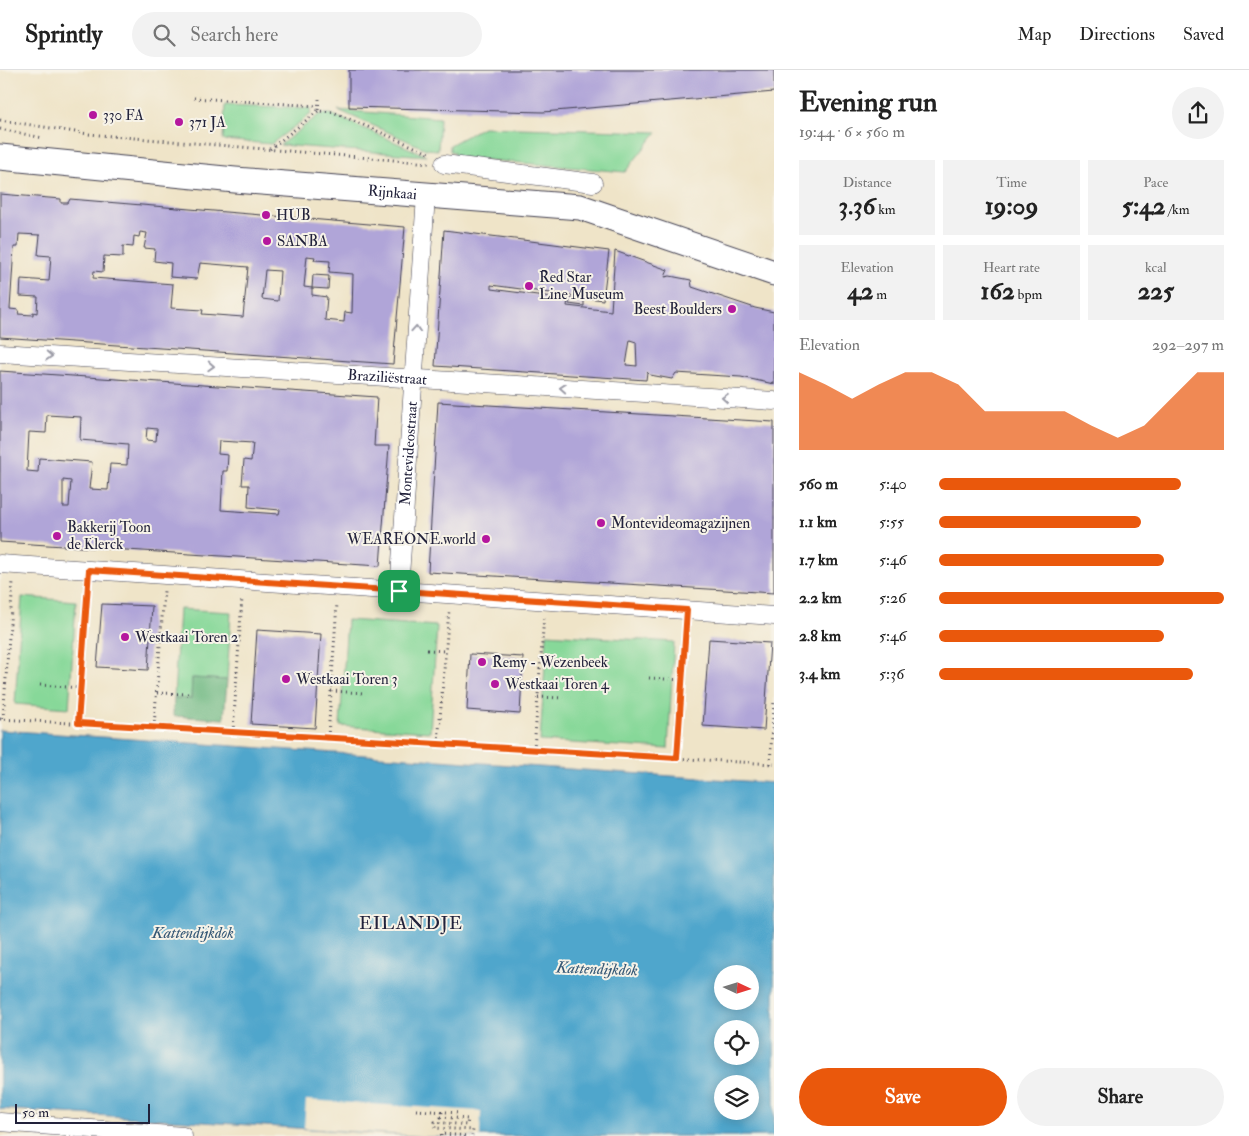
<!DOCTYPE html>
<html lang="en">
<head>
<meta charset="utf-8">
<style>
  body { margin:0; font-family:"IM FELL Double Pica",serif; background:#f2f2f2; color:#222; height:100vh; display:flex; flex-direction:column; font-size:19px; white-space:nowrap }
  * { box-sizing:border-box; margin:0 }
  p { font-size:16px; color:#767676 }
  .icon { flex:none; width:28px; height:28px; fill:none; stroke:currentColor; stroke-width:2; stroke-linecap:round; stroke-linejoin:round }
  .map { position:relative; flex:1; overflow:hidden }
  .drawer { display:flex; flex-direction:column; background:#fff; width:475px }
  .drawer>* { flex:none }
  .needle { width:32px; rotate:94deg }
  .tools { position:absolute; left:714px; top:895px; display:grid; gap:10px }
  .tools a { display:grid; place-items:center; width:45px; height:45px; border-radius:50%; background:#fff; box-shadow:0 2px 12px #0003; font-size:25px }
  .scale { position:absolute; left:15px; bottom:12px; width:135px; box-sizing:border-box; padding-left:5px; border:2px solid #22223b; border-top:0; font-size:14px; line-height:18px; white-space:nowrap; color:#22223b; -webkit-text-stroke:4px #f7f3e8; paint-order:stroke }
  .pin { position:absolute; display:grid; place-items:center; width:42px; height:42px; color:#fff; margin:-21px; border-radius:10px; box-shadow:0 2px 8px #0006 }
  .round { display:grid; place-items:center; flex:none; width:52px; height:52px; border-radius:26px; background:#f2f2f2 }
  .overview { display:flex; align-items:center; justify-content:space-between; height:85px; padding:0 25px }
  h1 { font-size:28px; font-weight:800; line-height:38px }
  .figures { display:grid; grid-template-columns:repeat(3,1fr); gap:8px; height:85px; padding:5px 25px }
  .figures div { display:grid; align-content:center; border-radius:0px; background:#f2f2f2; text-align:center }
  .figures b { font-size:25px; font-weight:800 }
  .figures small { font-size:14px; font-weight:400 }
  .figures p { font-size:14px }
  .chart { height:140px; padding:10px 25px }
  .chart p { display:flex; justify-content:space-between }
  .chart svg { width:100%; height:90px; margin-top:5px; fill:#ea580c; opacity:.7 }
  .action { display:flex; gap:10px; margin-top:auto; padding:10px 25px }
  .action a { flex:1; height:58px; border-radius:30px; background:#ea580c; color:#fff; font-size:20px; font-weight:800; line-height:58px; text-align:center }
  .action a+a { background:#f2f2f2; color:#222 }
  ul { padding:0 25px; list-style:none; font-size:16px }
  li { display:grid; grid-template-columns:80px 60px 1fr; align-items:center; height:38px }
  li i { height:12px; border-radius:6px; background:#ea580c }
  header { display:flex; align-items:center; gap:30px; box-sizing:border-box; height:70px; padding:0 25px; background:#fff; border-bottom:1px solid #e0e0e0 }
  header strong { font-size:24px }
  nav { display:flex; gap:28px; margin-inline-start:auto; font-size:18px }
  .search { width:350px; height:45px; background:#f2f2f2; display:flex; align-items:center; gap:12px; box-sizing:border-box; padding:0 18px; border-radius:28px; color:#767676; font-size:19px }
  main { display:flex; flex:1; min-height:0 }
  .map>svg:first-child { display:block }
  .green { fill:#87d899; stroke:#547d6a }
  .forest { fill:#6db881; stroke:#486d5e }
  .water { fill:#50a6cc; stroke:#396484; fill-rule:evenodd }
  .pier { fill:#efe4c8 }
  .building { fill:#b0a5d8; fill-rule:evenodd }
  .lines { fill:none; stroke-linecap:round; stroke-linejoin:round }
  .street-casing { stroke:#413f50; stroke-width:19 }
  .secondary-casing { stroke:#413f50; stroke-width:27 }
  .path { stroke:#413f50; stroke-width:3; stroke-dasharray:1 4; stroke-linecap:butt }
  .street { stroke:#fff; stroke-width:18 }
  .secondary { stroke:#fff; stroke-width:25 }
  .oneway { stroke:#9c9ca7 }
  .route-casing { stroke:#fff; stroke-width:10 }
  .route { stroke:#ea580c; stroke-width:6 }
  .poi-dot { fill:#b5179e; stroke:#f7f3e8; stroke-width:2 }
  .labels { text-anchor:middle; stroke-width:4; stroke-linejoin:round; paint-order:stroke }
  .poi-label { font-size:15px; fill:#22223b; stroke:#f7f3e8; text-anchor:start }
  .street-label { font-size:15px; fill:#22223b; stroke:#f7f3e8 }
  .water-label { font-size:16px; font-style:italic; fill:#345775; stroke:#f7f3e8 }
  .quarter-label { font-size:18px; letter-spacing:1px; fill:#22223b; stroke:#f7f3e8 }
</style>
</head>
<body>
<header>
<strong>Sprintly</strong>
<div class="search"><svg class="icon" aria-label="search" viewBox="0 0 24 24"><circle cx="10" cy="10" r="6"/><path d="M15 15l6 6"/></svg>Search here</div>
<nav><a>Map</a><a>Directions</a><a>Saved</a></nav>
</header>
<main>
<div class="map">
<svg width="774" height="1066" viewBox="0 0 774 1066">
  <rect width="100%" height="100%" fill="#f7f3e8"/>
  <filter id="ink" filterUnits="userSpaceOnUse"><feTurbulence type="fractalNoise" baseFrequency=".02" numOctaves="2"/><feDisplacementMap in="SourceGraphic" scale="10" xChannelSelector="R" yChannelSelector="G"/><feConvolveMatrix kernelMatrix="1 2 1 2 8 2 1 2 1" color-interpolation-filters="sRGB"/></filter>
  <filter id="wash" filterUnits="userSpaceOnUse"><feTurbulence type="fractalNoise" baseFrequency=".0096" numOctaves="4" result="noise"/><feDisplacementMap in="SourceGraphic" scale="20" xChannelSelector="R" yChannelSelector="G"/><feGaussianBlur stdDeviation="1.12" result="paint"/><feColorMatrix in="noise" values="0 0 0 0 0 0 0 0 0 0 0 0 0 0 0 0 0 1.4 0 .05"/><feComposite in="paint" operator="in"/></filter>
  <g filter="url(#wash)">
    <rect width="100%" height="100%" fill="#efe4c8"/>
    <g class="green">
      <polygon points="225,35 311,38 311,44 271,74 223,70"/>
      <polygon points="338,40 440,48 438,80 426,79"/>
      <polygon points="320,44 331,44 427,86 280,75"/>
      <polygon points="483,57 657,62 625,102 454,87 454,82 450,81 450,75"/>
      <polygon points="22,527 76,531 69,638 15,634"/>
      <polygon points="179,539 231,542 227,610 192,608 191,629 174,628"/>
      <polygon points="347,550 437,556 430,662 340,656"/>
      <polygon points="547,564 674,572 668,679 540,671"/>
    </g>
    <polygon class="forest" points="192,608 227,610 224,649 173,646 174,628 191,629"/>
    <path class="water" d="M0,660L774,713V1066H420L0,1039ZM722,904H750V931H722ZM722,959H750V986H722ZM722,1014H750V1041H722Z"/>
    <polygon class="pier" points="306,1030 481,1041 480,1066 420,1066 304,1058"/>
    <g id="blocks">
      <g class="building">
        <polygon points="349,0 774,0 774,22 543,42 349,37"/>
        <path d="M0,124L61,129V133H68L70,129L405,157L393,294L0,267ZM140,162L147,163L144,178L155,179L154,191L171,193L170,207L197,209L200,193L248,197L243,247L202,244L203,240L171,238L173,214L93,208L94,201L103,202L104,186L123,187V176L133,177L134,166L139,167ZM19,164L40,165L38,185L51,186L49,211L21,209L20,226L38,227L37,243L33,242V245L18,244L19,240L10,239L14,177H18ZM307,186L315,187L314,190L330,191L329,202L353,204L352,243L345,242L344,252L325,250L327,227L312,225V218L328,219L329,206L313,205L312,218L304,217ZM265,200L280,201L278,231L262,229Z"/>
        <path d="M444,160L609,181L603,230L491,215V219L568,229L567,236L611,241L615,181L668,200L665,207L670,206L691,210L692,217L755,238L774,242V314L741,307L676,303L672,309L650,305L647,302L646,310L435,296ZM630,270L636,272L637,296L626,295Z"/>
        <polygon points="570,228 584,230 584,236 569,234"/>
        <path d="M0,301L377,327L374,376H389L380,496L0,472ZM47,345L81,347L80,370L128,374L127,395L110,394L108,420L89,419L92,392L39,388L38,402L27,401L29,362L46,363ZM147,358L157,359L156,371L146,370ZM219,371L253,373L251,391L244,390L242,415H249L248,437L280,440L279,444L221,440L223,401H227L228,385L218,384ZM63,410L71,411L69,437H63Z"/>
        <polygon points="438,332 774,352 774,523 428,502"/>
        <polygon points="102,534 152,536 148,600 97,597"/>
        <polygon points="257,560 321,564 315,658 251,654"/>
        <polygon points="709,569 770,573 764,660 703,656"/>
        <polygon points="470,584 523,587 520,644 467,640"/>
      </g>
    </g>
  </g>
  <g filter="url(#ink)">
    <use href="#blocks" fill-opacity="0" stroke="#413f50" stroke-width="1"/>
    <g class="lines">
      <g class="street-casing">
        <g id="street">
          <polyline points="444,94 593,113"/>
          <path id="s1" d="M0,283L774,331"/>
          <polyline points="0,494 774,546"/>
          <path id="s2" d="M399,521L426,126"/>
          <polyline points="0,1052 183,1066"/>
        </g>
      </g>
      <g class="secondary-casing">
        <g id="secondary">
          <path id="s3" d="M0,87L235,110L580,137L774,203"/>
        </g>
      </g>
      <g class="path">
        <polyline points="194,28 318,36"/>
        <polyline points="319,29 318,41 333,42 431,84"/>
        <polyline points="0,50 88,64 429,93"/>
        <polyline points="0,59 43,68"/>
        <polyline points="270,79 318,41"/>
        <polyline points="218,567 239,568"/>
        <polyline points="427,580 445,581"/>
        <polyline points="649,608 683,610"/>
        <polyline points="40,615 81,618"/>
        <polyline points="331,621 364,623"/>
        <polyline points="157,623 189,624"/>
        <polyline points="538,627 563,628"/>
        <polyline points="0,649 774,694"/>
        <polyline points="3,649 13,512"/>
        <polyline points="78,653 88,517"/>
        <polyline points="154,657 164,521"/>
        <polyline points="233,662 242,528"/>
        <polyline points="328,667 337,533"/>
        <polyline points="438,673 449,540"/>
        <polyline points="534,679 544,546"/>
        <polyline points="677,688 686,556"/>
        <polyline points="770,694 774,631"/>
        <polyline points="416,1040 460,1043"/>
        <polyline points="442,1042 441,1047 468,1049 467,1055 435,1052 435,1058 473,1060 472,1066"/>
        <polyline points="441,1066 441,1064 469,1066"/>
      </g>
      <use href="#street" class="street"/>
      <use href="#secondary" class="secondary"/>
    </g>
    <defs><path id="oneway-chevron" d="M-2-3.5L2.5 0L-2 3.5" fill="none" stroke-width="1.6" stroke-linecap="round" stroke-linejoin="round" transform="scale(1.25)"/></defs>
    <g class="oneway">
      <use href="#oneway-chevron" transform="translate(416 259) rotate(-86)"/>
      <use href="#oneway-chevron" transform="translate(49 286) rotate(3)"/>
      <use href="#oneway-chevron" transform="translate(211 296) rotate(3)"/>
      <use href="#oneway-chevron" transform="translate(563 318) rotate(-176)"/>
      <use href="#oneway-chevron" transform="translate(725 328) rotate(-176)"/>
    </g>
  </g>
  <g class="lines" filter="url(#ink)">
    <g class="route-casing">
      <polygon id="route" points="89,500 687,540 677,688 78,653"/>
    </g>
    <use href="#route" class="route"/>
  </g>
  <g class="poi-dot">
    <circle cx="93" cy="45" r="5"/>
    <circle cx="179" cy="52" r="5"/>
    <circle cx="266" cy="145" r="5"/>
    <circle cx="267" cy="171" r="5"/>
    <circle cx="529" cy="216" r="5"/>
    <circle cx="732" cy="239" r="5"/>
    <circle cx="601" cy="453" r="5"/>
    <circle cx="57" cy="466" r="5"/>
    <circle cx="486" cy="469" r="5"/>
    <circle cx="125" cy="567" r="5"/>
    <circle cx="482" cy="592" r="5"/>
    <circle cx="286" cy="609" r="5"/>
    <circle cx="495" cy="614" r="5"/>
  </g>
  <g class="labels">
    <g class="poi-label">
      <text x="103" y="50">330 FA</text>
      <text x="189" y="57">371 JA</text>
      <text x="276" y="150">HUB</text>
      <text x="277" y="176">SANBA</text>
      <text x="539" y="212">Red Star<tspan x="539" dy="17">Line Museum</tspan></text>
      <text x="722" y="244" text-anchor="end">Beest Boulders</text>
      <text x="611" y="458">Montevideomagazijnen</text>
      <text x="67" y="462">Bakkerij Toon<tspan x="67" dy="17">de Klerck</tspan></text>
      <text x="476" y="474" text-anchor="end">WEAREONE.world</text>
      <text x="135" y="572">Westkaai Toren 2</text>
      <text x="492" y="597">Remy - Wezenbeek</text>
      <text x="296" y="614">Westkaai Toren 3</text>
      <text x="505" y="619">Westkaai Toren 4</text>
    </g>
    <g class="street-label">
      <text dy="5" stroke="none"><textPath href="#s3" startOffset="394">Rijnkaai</textPath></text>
      <text dy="5" stroke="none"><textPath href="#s1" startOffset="388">Braziliëstraat</textPath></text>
      <text dy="5" stroke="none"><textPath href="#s2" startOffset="138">Montevideostraat</textPath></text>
    </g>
    <g class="water-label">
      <text x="193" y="868">Kattendijkdok</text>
      <text transform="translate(597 898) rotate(2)" y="6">Kattendijkdok</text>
    </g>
    <g class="quarter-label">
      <text x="411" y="859">EILANDJE</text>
    </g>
  </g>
</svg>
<div class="tools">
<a><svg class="needle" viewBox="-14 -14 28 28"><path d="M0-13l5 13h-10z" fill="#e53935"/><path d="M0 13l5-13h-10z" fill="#767676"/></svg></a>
<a><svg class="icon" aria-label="locate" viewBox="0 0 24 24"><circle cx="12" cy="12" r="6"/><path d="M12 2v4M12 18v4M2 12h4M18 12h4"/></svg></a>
<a><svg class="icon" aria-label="layers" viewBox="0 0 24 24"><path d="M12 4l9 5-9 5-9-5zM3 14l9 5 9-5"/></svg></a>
</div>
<div class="scale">50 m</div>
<div class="pin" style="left:399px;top:521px;background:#1e9e55"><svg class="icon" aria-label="arrive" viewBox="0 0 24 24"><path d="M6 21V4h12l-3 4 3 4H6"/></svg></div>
</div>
<section class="drawer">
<div class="overview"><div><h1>Evening run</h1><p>19:44 · 6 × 560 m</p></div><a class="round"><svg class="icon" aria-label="share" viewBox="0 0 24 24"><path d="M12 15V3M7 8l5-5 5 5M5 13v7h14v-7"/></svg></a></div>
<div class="figures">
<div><p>Distance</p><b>3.36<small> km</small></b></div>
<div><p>Time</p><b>19:09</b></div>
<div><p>Pace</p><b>5:42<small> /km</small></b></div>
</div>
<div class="figures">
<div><p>Elevation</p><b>42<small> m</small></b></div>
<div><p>Heart rate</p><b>162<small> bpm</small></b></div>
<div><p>kcal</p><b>225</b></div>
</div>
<div class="chart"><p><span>Elevation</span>292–297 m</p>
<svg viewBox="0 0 160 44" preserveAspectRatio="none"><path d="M0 44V6L10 12L20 19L30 12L40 6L50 6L60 12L70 25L80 25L90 25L100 25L110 32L120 38L130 32L140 19L150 6L160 6V44z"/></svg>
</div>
<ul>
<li><b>560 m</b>5:40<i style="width:85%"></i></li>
<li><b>1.1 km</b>5:55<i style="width:71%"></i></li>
<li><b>1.7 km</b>5:46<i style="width:79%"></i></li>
<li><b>2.2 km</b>5:26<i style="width:100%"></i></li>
<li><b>2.8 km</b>5:46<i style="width:79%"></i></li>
<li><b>3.4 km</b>5:36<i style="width:89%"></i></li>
</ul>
<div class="action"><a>Save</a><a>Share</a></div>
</section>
</main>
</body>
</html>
